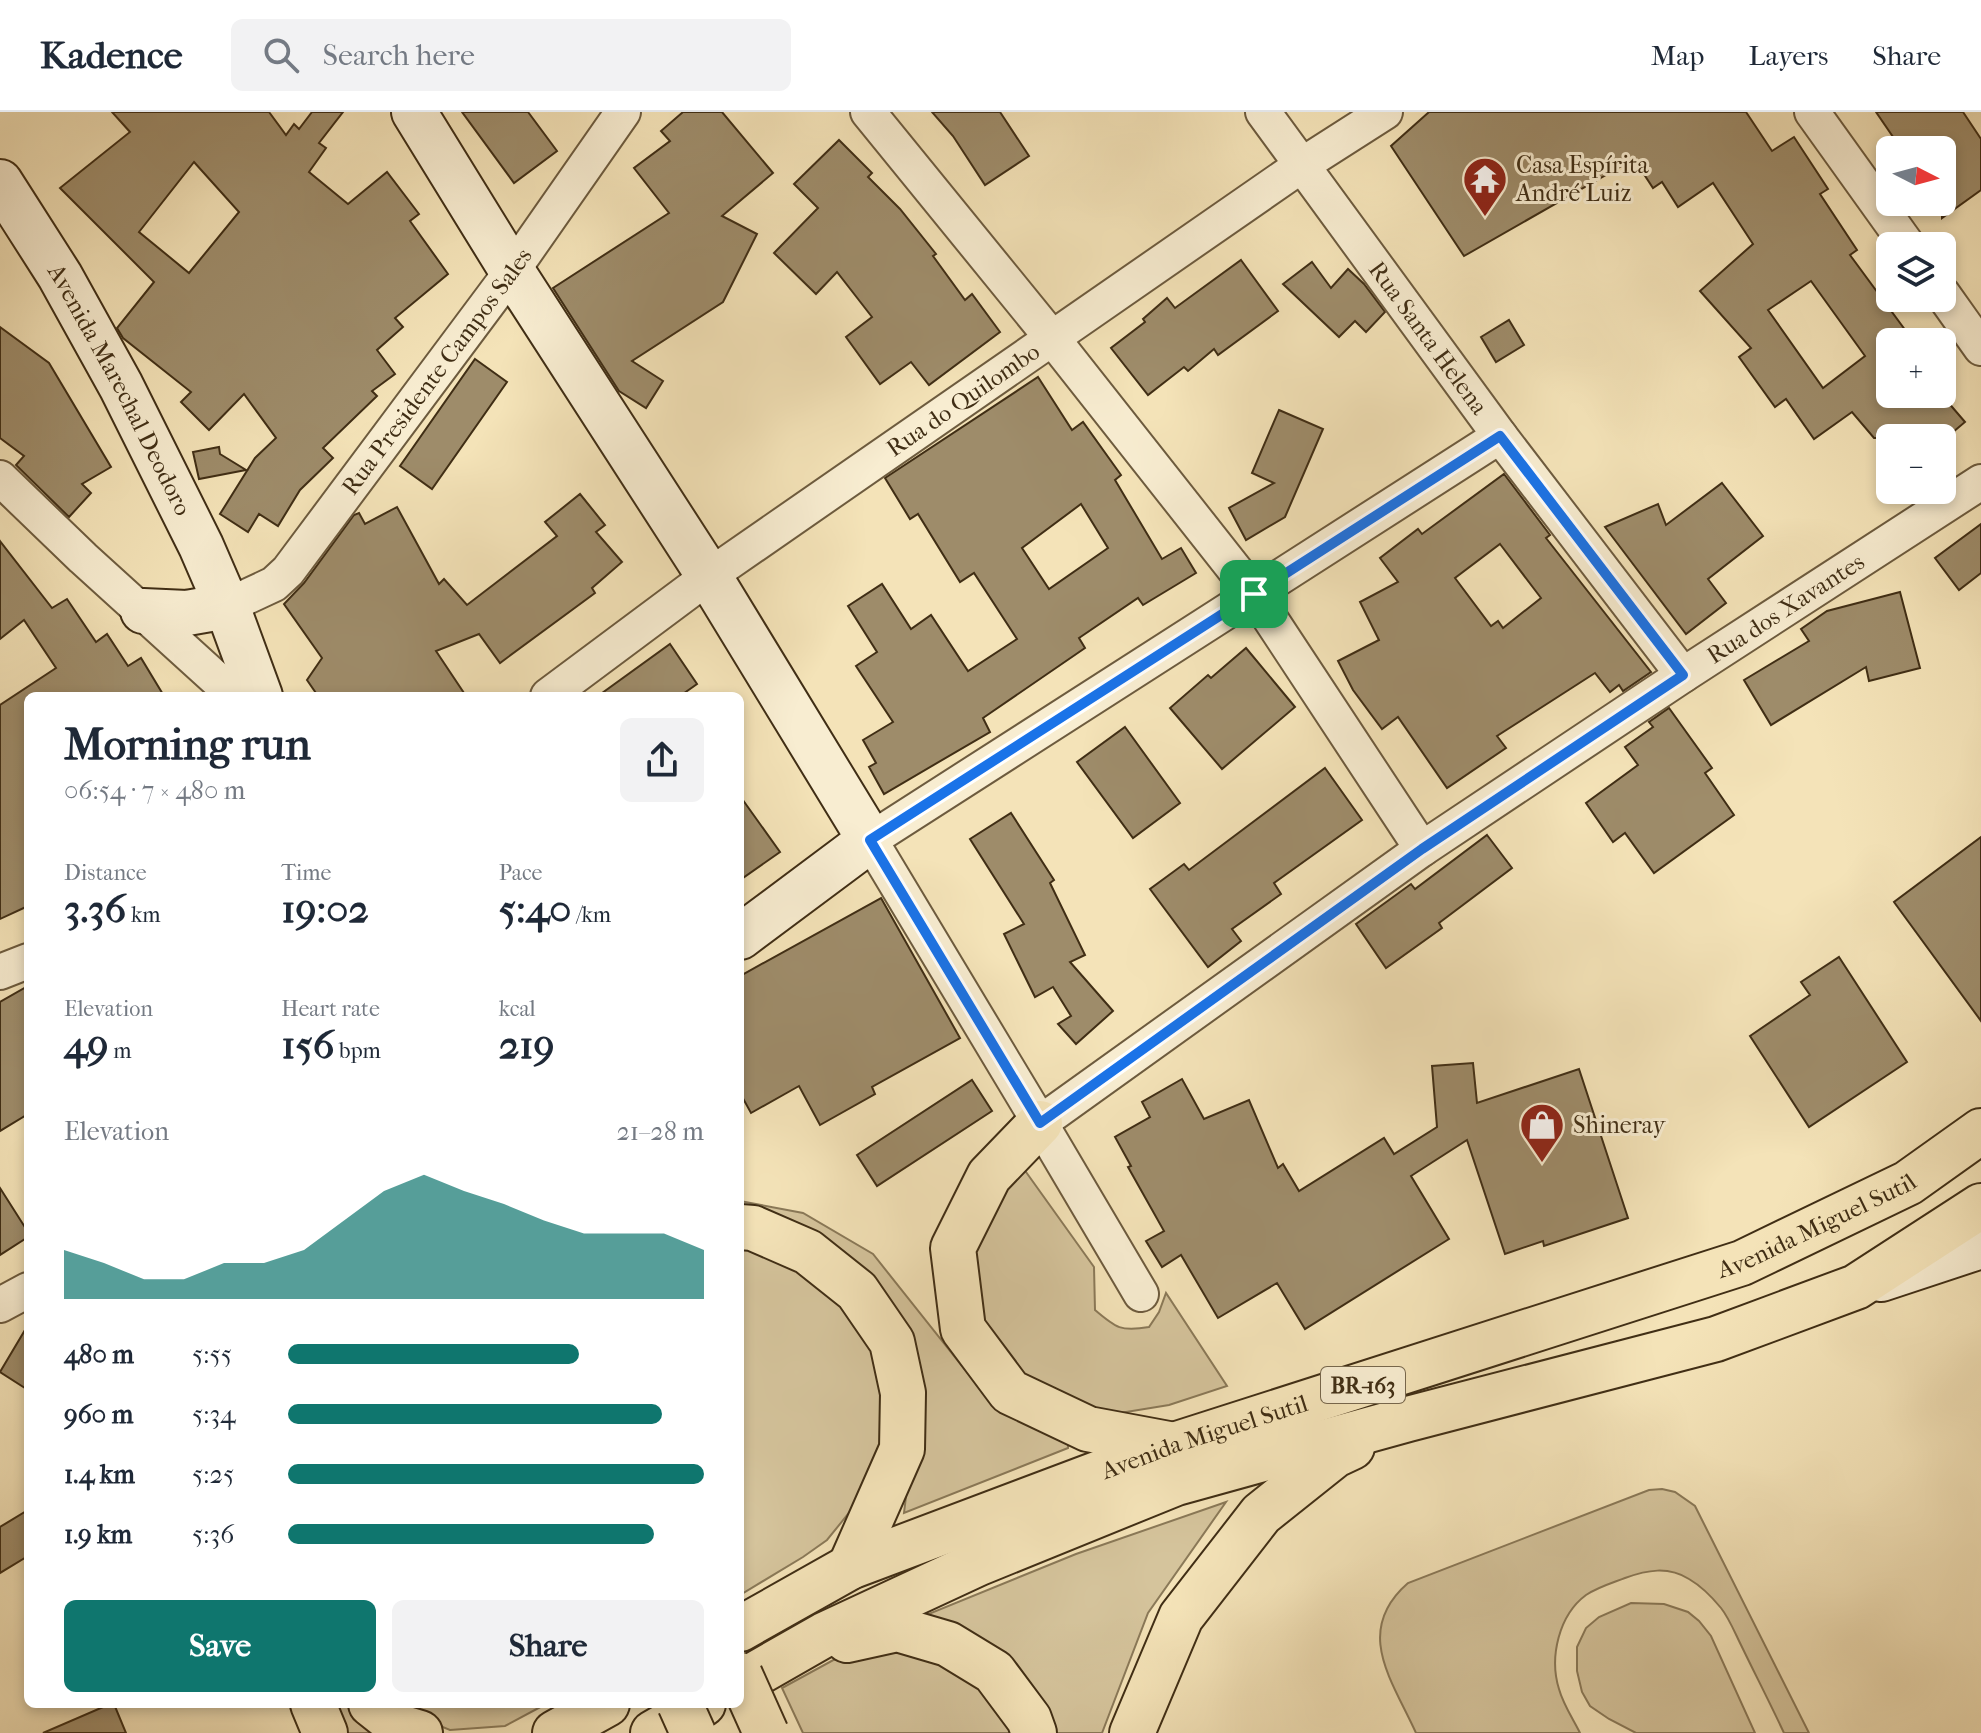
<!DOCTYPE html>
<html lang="en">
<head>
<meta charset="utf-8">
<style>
  body { margin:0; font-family:"IM FELL French Canon",serif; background:#f2f2f3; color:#1f2937; height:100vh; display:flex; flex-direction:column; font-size:30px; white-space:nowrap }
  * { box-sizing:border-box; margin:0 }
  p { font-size:26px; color:#747a83 }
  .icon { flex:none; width:44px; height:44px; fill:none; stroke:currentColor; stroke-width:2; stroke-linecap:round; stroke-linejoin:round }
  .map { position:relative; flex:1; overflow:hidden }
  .details { position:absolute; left:24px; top:580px; width:720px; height:1016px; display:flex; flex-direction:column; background:#fff; border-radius:12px; box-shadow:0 4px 12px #0003 }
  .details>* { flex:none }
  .needle { width:52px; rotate:96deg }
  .fabs { position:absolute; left:1876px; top:24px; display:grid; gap:16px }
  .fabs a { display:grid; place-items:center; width:80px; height:80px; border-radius:12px; background:#fff; box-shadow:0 4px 12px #0003; font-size:40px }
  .pin { position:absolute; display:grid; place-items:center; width:68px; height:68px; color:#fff; margin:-34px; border-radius:16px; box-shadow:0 4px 12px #0006 }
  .round { display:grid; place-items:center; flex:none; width:84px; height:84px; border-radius:12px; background:#f2f2f3 }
  .head { display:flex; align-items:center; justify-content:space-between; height:136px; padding:0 40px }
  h1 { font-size:44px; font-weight:700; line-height:60px }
  .metrics { display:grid; grid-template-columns:repeat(3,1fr); gap:12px; height:136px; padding:8px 40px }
  .metrics div { display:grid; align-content:center }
  .metrics b { font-size:40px; font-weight:700 }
  .metrics small { font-size:22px; font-weight:400 }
  .metrics p { font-size:22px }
  .chart { height:224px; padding:16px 40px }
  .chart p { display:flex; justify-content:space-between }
  .chart svg { width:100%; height:144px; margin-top:8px; fill:#0f766e; opacity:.7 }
  .action { display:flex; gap:16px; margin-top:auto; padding:16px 40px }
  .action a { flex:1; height:92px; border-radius:12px; background:#0f766e; color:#fff; font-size:32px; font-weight:700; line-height:92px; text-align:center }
  .action a+a { background:#f2f2f3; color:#1f2937 }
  ul { padding:0 40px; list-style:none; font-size:26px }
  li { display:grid; grid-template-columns:128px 96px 1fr; align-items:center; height:60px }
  li i { height:20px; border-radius:10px; background:#0f766e }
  header { display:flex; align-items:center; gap:48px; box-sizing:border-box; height:112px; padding:0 40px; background:#fff; border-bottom:2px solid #e0e1e3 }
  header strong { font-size:38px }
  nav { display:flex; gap:44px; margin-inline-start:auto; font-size:28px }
  .search { width:560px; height:72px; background:#f2f2f3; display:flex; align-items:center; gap:20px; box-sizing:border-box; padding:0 28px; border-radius:12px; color:#747a83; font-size:30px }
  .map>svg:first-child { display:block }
  .green { fill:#d5c49c; stroke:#8a7958; stroke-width:2 }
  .building { fill:#9e8c6a; stroke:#402e15; stroke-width:2; fill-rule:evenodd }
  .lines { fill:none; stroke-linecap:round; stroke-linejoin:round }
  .street-casing { stroke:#6d5b3e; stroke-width:38 }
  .secondary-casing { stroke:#402e15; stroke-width:48 }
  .highway-casing { stroke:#402e15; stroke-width:48 }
  .street { stroke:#f8edd1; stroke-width:34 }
  .secondary { stroke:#f8edd1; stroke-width:44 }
  .highway { stroke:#f4e3b8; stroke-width:44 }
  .primary-bridge-casing { stroke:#402e15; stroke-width:48; stroke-linecap:butt }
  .primary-bridge { stroke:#f4e3b8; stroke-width:44 }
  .route-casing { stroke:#fff; stroke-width:16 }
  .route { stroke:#1a73e8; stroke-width:10 }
  .labels { text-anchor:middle; stroke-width:6; stroke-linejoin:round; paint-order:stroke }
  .shield { fill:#f8edd1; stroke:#77674d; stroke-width:2 }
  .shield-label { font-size:22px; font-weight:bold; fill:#402e15 }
  .poi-label { font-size:24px; fill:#402e15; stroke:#f8edd1; text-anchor:start }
  .street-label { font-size:24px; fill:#402e15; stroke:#f8edd1 }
</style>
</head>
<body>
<header>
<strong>Kadence</strong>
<div class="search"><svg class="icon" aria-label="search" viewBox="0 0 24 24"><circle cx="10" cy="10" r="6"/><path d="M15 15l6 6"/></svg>Search here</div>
<nav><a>Map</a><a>Layers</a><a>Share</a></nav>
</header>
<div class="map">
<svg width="1981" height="1621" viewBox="0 0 1981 1621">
  <rect width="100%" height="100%" fill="#f4e3b8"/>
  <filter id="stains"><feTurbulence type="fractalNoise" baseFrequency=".0025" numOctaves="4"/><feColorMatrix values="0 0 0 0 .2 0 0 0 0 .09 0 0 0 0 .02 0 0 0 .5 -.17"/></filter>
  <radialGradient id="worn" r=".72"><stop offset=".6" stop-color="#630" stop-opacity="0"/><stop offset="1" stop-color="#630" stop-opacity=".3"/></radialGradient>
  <g class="green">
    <path d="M1021,1053L1094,1155L1095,1198C1116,1216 1121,1220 1149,1215L1159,1200L1166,1181L1227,1274L1169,1293L1120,1301L1073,1293L1027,1272L988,1234L965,1135Z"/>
    <polygon points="740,1089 803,1101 873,1142 970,1264 1018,1302 1068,1327 1068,1336 904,1401 919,1278 902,1227 740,1105"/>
    <polygon points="740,1134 798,1157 843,1192 875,1238 885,1283 883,1336 861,1386 827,1428 803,1445 740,1483"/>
    <path d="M1662,1377L1675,1380L1695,1394L1809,1621H1784C1770,1591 1755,1562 1741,1533C1735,1521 1729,1506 1721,1496C1712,1485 1701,1474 1689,1467C1668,1454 1647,1458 1625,1466C1612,1471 1598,1475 1586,1483C1559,1503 1549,1545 1559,1577C1563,1592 1573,1607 1580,1621H1416C1392,1568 1353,1519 1408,1471L1649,1378Z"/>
    <polygon points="1226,1390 1148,1501 1102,1621 1048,1621 926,1503 1076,1442"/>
    <polygon points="1631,1491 1664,1492 1688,1500 1699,1509 1711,1524 1755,1621 1636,1621 1609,1607 1590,1594 1582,1580 1577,1559 1577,1535 1586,1516 1599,1505"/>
    <polygon points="892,1534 941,1548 982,1573 1016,1621 803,1621 782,1576 837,1546"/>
    <polygon points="330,1592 344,1592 382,1621 343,1621"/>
    <polygon points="393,1592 546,1592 505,1614 450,1618 398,1597"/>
  </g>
  <g class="building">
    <path d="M112,0H269L286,23L294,12L299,17L312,0H343L319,31L326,36L309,60L348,92L387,60L419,102L410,109L448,162L395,206L403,215L377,238L395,262L372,279L377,284L323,336L333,346L300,378L278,414L259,402L248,420L220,402L255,346L276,326L244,282L209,318L181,290L191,280L123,226L117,216L154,170L60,76L130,20ZM194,50L239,100L189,161L139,120Z"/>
    <polygon points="462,0 528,0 557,39 514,71"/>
    <polygon points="683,0 722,0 773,61 722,104 757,122 723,190 632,249 663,269 646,296 619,279 553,176 669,101 634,56 670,29 661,19"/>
    <polygon points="932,0 1000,0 1029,44 985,73 953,24"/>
    <path d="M1429,0H1746L1772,39L1794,25L1828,77L1820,82L1857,138L1850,143L1914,230H1890V282H1941L1965,310L1946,326H1874L1852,300L1814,327L1786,287L1775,295L1739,245L1751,236L1700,179L1753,132L1713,71L1678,95L1662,70L1653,76L1634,47L1464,144L1391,34ZM1811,169L1865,244L1823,276L1768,198Z"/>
    <polygon points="1876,0 1963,0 1981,27 1981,78 1942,106 1942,38 1902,38"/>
    <polygon points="839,28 872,61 868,65 900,97 936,142 933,144 965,188 972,182 1000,220 929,273 911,250 880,272 846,225 872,205 837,160 816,182 774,141 818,96 794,72"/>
    <polygon points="1241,148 1278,199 1218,243 1214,237 1188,259 1184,255 1148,283 1111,236 1145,210 1143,207 1167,186 1175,196"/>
    <polygon points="1312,150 1331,176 1348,157 1364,172 1385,200 1366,220 1355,209 1339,225 1283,172"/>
    <polygon points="1509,208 1524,233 1496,250 1481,225"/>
    <polygon points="0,215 49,251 111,355 82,372 91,381 69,405 16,353 24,344 0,326"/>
    <polygon points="475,247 507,270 432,377 400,354"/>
    <path d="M1038,265L1072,318L1083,310L1121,363L1115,368L1162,447L1181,436L1196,461L1143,493L1138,486L1079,526L1085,536L983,606L990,620L884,682L869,655L876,651L863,628L893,610L856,554L877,540L848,494L882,472L911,517L931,503L968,559L1017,527L974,461L960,470L918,402L910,407L885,366ZM1081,392L1108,436L1049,477L1022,436Z"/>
    <polygon points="1279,298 1323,317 1285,405 1246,428 1229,396 1274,371 1252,361"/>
    <polygon points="219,335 220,342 246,358 199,367 193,340"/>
    <path d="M1504,362L1550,423L1546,426L1651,560L1623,579L1619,573L1610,580L1595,561L1497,624L1506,636L1447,676L1398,605L1382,617L1353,578L1338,549L1379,528L1360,490L1398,470L1380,446L1418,417L1422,422ZM1500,432L1541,486L1503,516L1498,509L1491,514L1455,466Z"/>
    <polygon points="1722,371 1763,424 1708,467 1726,491 1686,522 1605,415 1658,392 1666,413"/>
    <polygon points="580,382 605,413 596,420 622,450 592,476 595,481 500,551 479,522 436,539 466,584 318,584 307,568 322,546 284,492 304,471 354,403 359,401 365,412 397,395 439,472 444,467 467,493 557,424 545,410"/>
    <polygon points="1981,412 1981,461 1959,478 1935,446"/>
    <polygon points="0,429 52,496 67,487 96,530 107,522 128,554 141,546 164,584 28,584 28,794 0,807 0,593 56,556 24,508 0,527"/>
    <polygon points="1900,480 1920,556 1869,569 1866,555 1771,613 1744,568 1809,529 1801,517 1827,499"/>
    <polygon points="670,532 697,572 680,584 598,584"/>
    <polygon points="1246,536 1295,595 1222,657 1170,596 1208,563 1211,566"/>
    <polygon points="1669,596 1712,656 1705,661 1734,703 1654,761 1625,721 1613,730 1586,691 1638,653 1625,635 1653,615 1649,610"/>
    <polygon points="1125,615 1180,691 1133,726 1077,650"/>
    <polygon points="1325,656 1362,708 1274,771 1281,782 1232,817 1241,829 1208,855 1150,777 1184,752 1189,758"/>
    <polygon points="740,684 780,740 740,768"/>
    <polygon points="1011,701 1054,768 1050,771 1085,843 1070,850 1113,899 1076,932 1058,912 1071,904 1053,875 1035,885 1004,822 1024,812 970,727"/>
    <polygon points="1487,723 1512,756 1439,811 1442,816 1386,856 1356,812 1411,772 1415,777"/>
    <polygon points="1981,725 1981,909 1894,790"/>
    <polygon points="881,786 960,926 872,975 875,982 820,1013 799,974 751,1001 740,981 740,864"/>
    <polygon points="1839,845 1907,950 1809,1015 1750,924 1810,883 1801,870"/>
    <polygon points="28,874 28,1002 0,1019 0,890"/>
    <polygon points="1473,951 1477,991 1579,957 1628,1106 1544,1134 1543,1129 1505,1142 1467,1028 1411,1064 1449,1127 1305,1217 1277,1171 1218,1206 1181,1143 1162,1155 1146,1129 1164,1119 1128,1055 1131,1054 1115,1025 1150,1005 1142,990 1182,967 1204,1007 1249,988 1278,1056 1283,1052 1299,1079 1384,1026 1394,1042 1437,1015 1432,954"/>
    <polygon points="972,968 992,999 877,1074 857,1043"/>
    <polygon points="0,1076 28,1120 28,1125 0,1143"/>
    <polygon points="28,1213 28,1278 0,1260"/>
    <polygon points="28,1398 28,1444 0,1461 0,1415"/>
    <polygon points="110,1592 114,1592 126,1621 43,1621"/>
  </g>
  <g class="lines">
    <g class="street-casing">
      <g id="street">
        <polyline points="868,0 1052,226 1254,482 1422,737"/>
        <path id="s1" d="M1263,0L1500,324L1683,563"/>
        <polyline points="1812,0 1908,134"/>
        <polyline points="1942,181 1981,236"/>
        <polyline points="0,366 83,446 235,584"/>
        <path id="s2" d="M227,494L274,472L288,459L512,159L623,0"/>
        <path id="s3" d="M548,584L709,464L1302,53L1385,0"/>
        <polyline points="0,860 28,849"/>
        <path id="s4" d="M1040,1011L1422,737L1683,563L1981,370"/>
        <polyline points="1141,1182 1040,1011 870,728 1500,324"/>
        <polyline points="0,1193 28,1178"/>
      </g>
    </g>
    <g class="secondary-casing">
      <g id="secondary">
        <polyline points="414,0 512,159 709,464 870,728 740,825"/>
        <path id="s5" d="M0,70L60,164L121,274L201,434L227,494L260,584"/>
        <polyline points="143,499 187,501 227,494"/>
        <polyline points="1881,1167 1981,1134"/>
      </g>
    </g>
    <g class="highway-casing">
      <g id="highway">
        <polyline points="1040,1011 989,1064 953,1136 963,1217 1010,1280 1088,1317 1174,1333"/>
        <polyline points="740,1115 753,1116 808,1140 857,1179 892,1230 903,1281 902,1337 850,1455"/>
        <path id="s6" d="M740,1517L850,1455L1174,1333L1742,1151L1908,1071L1981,1019"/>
        <polyline points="847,1528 897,1517 948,1532 994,1560 1029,1607 1034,1621"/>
        <polyline points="740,1571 824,1523 979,1451 1176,1371 1408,1307 1716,1227 1856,1175 1981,1094"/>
        <polyline points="313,1592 325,1621"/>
        <polyline points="371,1592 400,1615 420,1621"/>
        <polyline points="555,1621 607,1592"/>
        <polyline points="653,1621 703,1592"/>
        <polyline points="1132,1621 1181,1505 1261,1402 1335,1343 1352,1335"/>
      </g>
    </g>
    <use href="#street" class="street"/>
    <use href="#secondary" class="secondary"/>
    <use href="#highway" class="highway"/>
    <g class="primary-bridge-casing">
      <g id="primary-bridge">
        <polyline points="740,1563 766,1621"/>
        <polyline points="680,1592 693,1621"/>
      </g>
    </g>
    <use href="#primary-bridge" class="primary-bridge"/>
  </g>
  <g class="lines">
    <g class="route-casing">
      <polygon id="route" points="1500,324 1683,563 1422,737 1040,1011 870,728"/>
    </g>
    <use href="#route" class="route"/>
  </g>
  <defs>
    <g id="temple-pin" transform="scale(2.3)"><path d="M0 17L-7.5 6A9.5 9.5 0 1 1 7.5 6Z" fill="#8f2418" stroke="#f8edd1"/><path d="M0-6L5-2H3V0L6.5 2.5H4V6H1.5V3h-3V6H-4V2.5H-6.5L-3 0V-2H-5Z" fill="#fff"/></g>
    <g id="shop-pin" transform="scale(2.3)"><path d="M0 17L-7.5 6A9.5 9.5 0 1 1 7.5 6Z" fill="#8f2418" stroke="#f8edd1"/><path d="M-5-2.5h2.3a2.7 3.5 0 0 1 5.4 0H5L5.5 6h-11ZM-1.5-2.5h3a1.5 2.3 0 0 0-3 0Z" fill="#fff"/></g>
  </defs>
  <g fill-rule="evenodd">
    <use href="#temple-pin" x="1485" y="67"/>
    <use href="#shop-pin" x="1542" y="1013"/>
  </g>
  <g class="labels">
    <rect class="shield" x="1321" y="1255" width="84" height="36" rx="6"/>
    <g class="shield-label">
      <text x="1363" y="1281">BR-163</text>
    </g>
    <g class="poi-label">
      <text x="1516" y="61">Casa Espírita<tspan x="1516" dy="28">André Luiz</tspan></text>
      <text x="1573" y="1021">Shineray</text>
    </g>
    <g class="street-label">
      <text dy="8" stroke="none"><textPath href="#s1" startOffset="280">Rua Santa Helena</textPath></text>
      <text dy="8" stroke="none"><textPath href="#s2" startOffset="320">Rua Presidente Campos Sales</textPath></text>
      <text dy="8" stroke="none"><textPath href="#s5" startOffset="240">Avenida Marechal Deodoro</textPath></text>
      <text dy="8" stroke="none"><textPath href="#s3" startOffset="510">Rua do Quilombo</textPath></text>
      <text dy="8" stroke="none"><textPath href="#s4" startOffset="906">Rua dos Xavantes</textPath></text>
      <text dy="8" stroke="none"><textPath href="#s6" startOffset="1152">Avenida Miguel Sutil</textPath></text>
      <text dy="8" stroke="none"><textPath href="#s6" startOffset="504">Avenida Miguel Sutil</textPath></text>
    </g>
  </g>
  <rect width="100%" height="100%" filter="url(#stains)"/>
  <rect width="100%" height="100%" fill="url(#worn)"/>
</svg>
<div class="fabs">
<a><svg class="needle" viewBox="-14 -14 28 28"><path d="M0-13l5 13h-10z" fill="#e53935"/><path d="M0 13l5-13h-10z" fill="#747a83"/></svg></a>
<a><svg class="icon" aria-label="layers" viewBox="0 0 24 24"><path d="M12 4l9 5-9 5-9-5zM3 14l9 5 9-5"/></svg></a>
<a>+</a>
<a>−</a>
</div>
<div class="pin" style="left:1254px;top:482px;background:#1e9e55"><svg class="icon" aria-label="arrive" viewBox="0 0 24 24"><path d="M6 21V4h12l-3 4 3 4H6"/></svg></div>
<section class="details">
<div class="head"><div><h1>Morning run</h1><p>06:54 · 7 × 480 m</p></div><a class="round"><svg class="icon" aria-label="share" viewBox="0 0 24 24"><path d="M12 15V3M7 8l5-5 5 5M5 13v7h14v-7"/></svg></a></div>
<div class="metrics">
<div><p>Distance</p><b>3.36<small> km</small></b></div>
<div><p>Time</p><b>19:02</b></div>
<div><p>Pace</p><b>5:40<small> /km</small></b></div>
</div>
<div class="metrics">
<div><p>Elevation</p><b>49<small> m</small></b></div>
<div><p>Heart rate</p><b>156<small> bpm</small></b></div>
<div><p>kcal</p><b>219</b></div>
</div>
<div class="chart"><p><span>Elevation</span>21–28 m</p>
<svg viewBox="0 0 160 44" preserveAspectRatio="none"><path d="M0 44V29L10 33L20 38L30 38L40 33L50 33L60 29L70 20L80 11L90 6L100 11L110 15L120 20L130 24L140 24L150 24L160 29V44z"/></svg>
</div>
<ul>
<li><b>480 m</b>5:55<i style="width:70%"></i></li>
<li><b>960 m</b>5:34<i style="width:90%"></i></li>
<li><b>1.4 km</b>5:25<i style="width:100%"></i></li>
<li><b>1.9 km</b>5:36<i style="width:88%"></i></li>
</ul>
<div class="action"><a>Save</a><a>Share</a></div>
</section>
</div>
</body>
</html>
